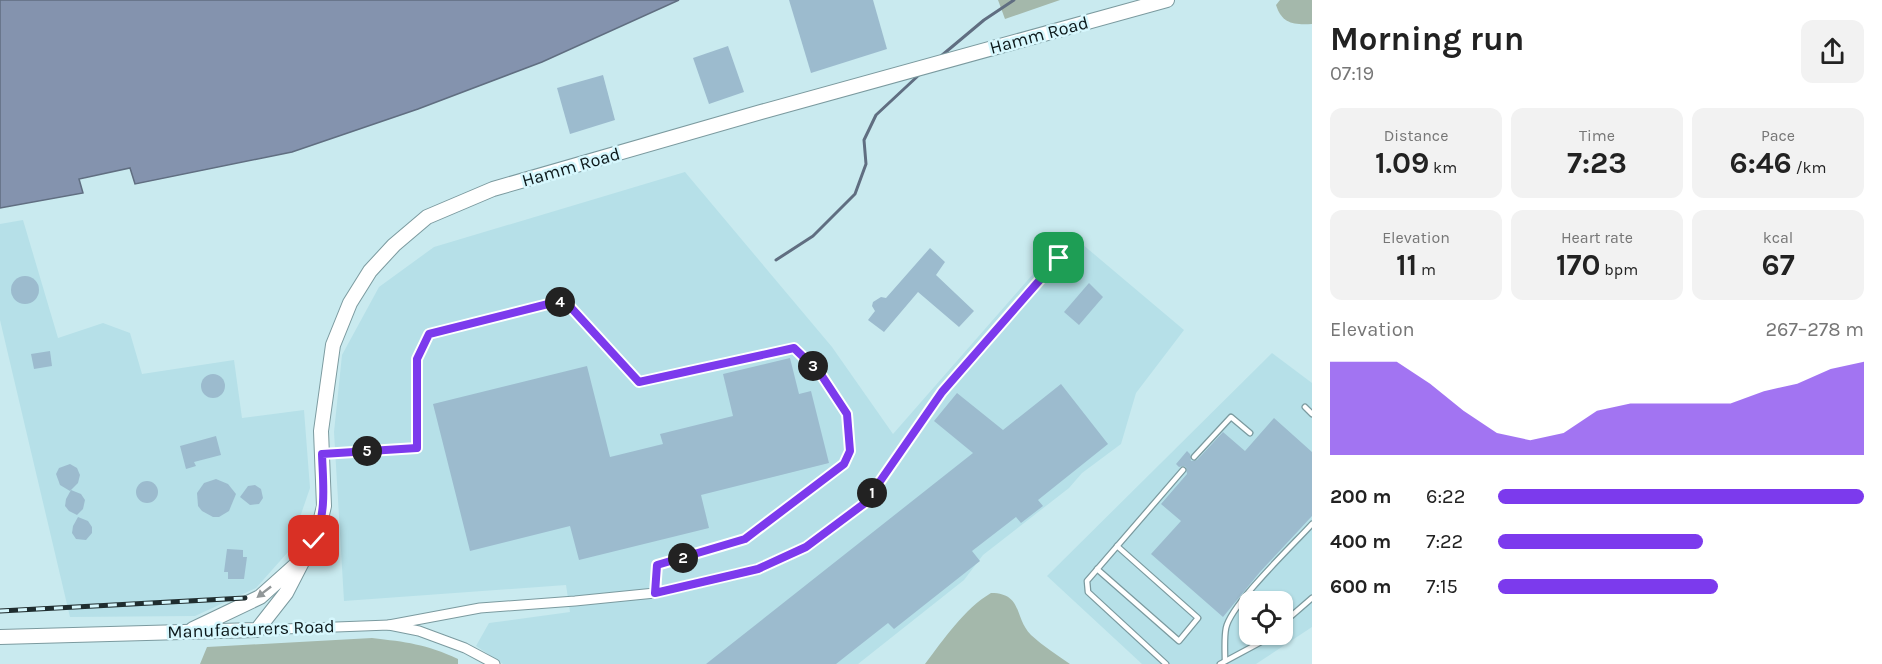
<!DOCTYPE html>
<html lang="en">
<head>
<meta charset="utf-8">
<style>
  body { margin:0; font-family:Karla,sans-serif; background:#f2f2f2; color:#222; height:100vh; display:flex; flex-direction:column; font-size:22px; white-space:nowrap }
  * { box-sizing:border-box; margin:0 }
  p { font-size:20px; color:#767676 }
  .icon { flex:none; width:33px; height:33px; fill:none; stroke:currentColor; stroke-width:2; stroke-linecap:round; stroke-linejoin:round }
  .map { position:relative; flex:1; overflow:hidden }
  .side { display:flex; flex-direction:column; background:#fff; width:570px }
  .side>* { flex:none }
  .buttons { position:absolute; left:1239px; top:591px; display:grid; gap:12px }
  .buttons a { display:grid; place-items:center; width:54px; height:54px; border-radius:12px; background:#fff; box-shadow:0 2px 4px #0004; font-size:30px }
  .pin { position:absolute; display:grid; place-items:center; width:51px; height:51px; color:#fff; margin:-26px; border-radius:12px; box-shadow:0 3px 9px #0006 }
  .km { position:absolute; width:30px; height:30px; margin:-15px; border-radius:50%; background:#222; color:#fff; font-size:16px; line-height:30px; text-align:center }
  .round { display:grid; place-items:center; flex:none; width:63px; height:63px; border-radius:12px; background:#f2f2f2 }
  .head { display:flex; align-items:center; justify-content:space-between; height:102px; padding:0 18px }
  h1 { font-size:33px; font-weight:700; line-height:45px }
  .metrics { display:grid; grid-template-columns:repeat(3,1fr); gap:9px; height:102px; padding:6px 18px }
  .metrics div { display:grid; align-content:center; border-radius:12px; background:#f2f2f2; text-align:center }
  .metrics b { font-size:30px; font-weight:700 }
  .metrics small { font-size:16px; font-weight:400 }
  .metrics p { font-size:16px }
  .chart { height:168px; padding:12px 18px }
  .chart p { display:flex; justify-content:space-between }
  .chart svg { width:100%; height:108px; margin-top:6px; fill:#7c3aed; opacity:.7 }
  ul { padding:0 18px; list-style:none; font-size:20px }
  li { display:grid; grid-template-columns:96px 72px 1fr; align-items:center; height:45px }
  li i { height:15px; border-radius:8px; background:#7c3aed }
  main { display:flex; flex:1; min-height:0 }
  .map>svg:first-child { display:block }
  .built { fill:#b6e0e8; fill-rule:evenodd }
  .green { fill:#a4b8ab }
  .water { fill:#8493ae; stroke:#606e81; stroke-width:1.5 }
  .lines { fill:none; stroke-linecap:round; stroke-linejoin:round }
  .stream { stroke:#606e81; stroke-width:3 }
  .building { fill:#9cbbce }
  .service-casing { stroke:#7b9a9f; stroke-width:7 }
  .minor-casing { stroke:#7b9a9f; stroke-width:11 }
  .secondary-casing { stroke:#7b9a9f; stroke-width:16 }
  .service { stroke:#fff; stroke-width:4.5 }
  .minor { stroke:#fff; stroke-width:9 }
  .secondary { stroke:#fff; stroke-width:14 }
  .rail-casing { stroke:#1f2d2f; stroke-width:5 }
  .rail { stroke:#d6f7fd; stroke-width:3; stroke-dasharray:9; stroke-linecap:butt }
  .oneway { fill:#919798 }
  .route-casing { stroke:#fff; stroke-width:12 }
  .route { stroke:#7c3aed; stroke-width:8 }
  .labels { text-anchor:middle; stroke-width:5; stroke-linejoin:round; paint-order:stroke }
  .street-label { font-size:18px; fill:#0b1719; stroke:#d6f7fd }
</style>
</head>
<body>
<main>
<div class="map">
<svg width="1312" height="664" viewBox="0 0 1312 664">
  <rect width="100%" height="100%" fill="#c9eaef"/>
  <g class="built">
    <polygon points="685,172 832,347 893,434 1069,233 1184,330 1136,393 1121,444 1082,473 1069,488 983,555 964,580 858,664 503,664 476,646 489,623 570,612 566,585 344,601 334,432 342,355 379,287 434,247"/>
    <polygon points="23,220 58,338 103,323 130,333 142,374 234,360 242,418 304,410 310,488 288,552 256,588 195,616 70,617 0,320 0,224"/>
    <path d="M1272,353L1312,383V627L1256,664H1142L1047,576ZM1250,602H1282V634H1250Z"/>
  </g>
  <g class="green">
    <polygon points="998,0 1060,0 1005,19"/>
    <path d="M1280,0H1312V24C1294,25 1282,24 1276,5Z"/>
    <path d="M991,593C1023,593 1014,618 1031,635C1043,646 1057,655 1070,664H925C944,639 964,609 991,593Z"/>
    <path d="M372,638C406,642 426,644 458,659V664H200L207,647Z"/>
  </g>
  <polygon class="water" points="0,0 679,0 542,62 418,109 292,152 135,184 130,168 79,179 83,193 0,208"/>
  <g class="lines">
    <g class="stream">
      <polyline points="941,56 984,20 1014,0"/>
      <polyline points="776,260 813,236 855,194 866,164 864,140 876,115 920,74"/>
    </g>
  </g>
  <g class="building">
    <polygon points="789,0 873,0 887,49 811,73"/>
    <polygon points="728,46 744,92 709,104 693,58"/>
    <polygon points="603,75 615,120 570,134 557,88"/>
    <polygon points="930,248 945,262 936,275 974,311 959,327 918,292 884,332 868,320 875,311 872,306 873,302 881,297 886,298"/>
    <circle cx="25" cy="290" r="14"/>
    <polygon points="1089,283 1103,297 1079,325 1064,312"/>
    <polygon points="50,351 52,366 34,369 31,354"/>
    <polygon points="790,358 799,394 811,391 829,463 701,495 709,528 579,560 570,526 470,551 433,404 587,366 610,457 663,444 660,434 733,416 723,374"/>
    <circle cx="213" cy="386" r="12"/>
    <polygon points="1061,384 1108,444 1038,500 1043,506 1021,523 1016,517 972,551 980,561 894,629 888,623 836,664 706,664 973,453 934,421 957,393 1003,430"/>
    <polygon points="1274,418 1312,452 1312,516 1260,572 1223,617 1151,554 1181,521 1161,504 1187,474 1186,467 1183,466 1179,467 1176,464 1187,451 1190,454 1191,461 1197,460 1223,432 1245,451"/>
    <polygon points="216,436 221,455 194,462 196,466 186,469 180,446"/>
    <polygon points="70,464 77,468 80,475 78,483 70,491 60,485 56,474 59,468"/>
    <polygon points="216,479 228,484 236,494 229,511 219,517 213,517 202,511 198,506 197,493 204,483"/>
    <circle cx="147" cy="492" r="11"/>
    <polygon points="255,485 261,489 263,498 259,504 250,505 240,497 248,486"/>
    <polygon points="71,490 81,494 85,500 83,509 77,515 69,511 65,506 66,499"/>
    <polygon points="78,517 88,521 92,527 92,533 86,540 76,539 72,533 73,526"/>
    <polygon points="227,549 243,550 243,557 247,557 244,579 228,579 228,572 224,572"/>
  </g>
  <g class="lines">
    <g class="service-casing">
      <g id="service">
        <polyline points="1305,407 1312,414"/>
        <polyline points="325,454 417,448 417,358 430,334 564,300 639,382 794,348 820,373 847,414 850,451 844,464 745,539 657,565 655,593"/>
        <polyline points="1194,457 1231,417 1250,433"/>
        <polyline points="1097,569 1179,641 1198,618 1117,546"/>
        <polyline points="1282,624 1312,598"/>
        <path d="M1225,661C1225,651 1224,638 1226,628C1231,604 1293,545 1312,524"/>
        <polyline points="1166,664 1088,592 1087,581 1183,470"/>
        <polyline points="1220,664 1261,642 1270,634"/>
      </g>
    </g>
    <g class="minor-casing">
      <g id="minor">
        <polyline points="389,625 480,608 575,601 655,593 758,569 806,547 865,503 942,392 1059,258"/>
        <polyline points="257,630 389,625 419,631 465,648 495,664"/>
      </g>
    </g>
    <g class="secondary-casing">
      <g id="secondary">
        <polyline points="193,629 260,597 298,563"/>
        <polyline points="0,637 257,630 286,593 318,531 324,506 321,431 333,345 350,303 370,271 394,245 427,217 493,189 761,112 1167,0"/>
      </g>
    </g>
    <use href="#service" class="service"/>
    <use href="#minor" class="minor"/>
    <use href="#secondary" class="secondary"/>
    <g class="rail-casing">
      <polyline id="rail" points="0,611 245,598"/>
    </g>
    <use href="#rail" class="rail"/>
  </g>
  <defs><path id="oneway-solid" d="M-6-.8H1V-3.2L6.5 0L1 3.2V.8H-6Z" transform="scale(1.5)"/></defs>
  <use class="oneway" href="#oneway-solid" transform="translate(264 592) rotate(142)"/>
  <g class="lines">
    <g class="route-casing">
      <path id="route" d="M314,541C327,513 323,483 322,454L417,448V359L429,334L564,300L639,382L794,348L820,373L847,414L850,451L844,464L745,539L657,565L655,593L758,569L806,547L865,503L942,392L1059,258"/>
    </g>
    <use href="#route" class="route"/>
  </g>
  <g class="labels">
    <g class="street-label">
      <text transform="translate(1039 35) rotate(-15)" y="6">Hamm Road</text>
      <text transform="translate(571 167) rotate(-16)" y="6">Hamm Road</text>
      <text transform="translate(251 629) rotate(-2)" y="6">Manufacturers Road</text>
    </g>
  </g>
</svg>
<div class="buttons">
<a><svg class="icon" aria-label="locate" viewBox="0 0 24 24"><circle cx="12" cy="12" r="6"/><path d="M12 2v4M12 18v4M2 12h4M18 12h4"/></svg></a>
</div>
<div class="pin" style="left:1059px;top:258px;background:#1e9e55"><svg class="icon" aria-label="arrive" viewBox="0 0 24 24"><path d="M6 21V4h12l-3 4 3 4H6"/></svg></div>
<div class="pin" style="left:314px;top:541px;background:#d93025"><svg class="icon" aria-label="check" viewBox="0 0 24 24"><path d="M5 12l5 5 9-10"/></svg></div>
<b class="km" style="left:872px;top:493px">1</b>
<b class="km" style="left:683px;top:558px">2</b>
<b class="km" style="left:813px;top:366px">3</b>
<b class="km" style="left:560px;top:302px">4</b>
<b class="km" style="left:367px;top:451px">5</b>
</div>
<section class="side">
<div class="head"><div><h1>Morning run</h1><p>07:19</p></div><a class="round"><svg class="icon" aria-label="share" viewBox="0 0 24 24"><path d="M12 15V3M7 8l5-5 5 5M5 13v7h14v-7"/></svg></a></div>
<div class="metrics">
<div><p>Distance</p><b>1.09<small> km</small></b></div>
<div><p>Time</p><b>7:23</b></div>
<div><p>Pace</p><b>6:46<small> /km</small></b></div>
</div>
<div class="metrics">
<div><p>Elevation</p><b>11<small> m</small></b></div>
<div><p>Heart rate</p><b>170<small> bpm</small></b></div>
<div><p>kcal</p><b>67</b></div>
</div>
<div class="chart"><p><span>Elevation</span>267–278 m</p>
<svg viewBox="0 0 160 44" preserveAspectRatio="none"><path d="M0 44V6L10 6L20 6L30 15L40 26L50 35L60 38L70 35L80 26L90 23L100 23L110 23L120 23L130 18L140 15L150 9L160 6V44z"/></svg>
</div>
<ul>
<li><b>200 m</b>6:22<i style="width:100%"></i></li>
<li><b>400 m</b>7:22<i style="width:56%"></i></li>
<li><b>600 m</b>7:15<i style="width:60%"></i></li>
</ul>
</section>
</main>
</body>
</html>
